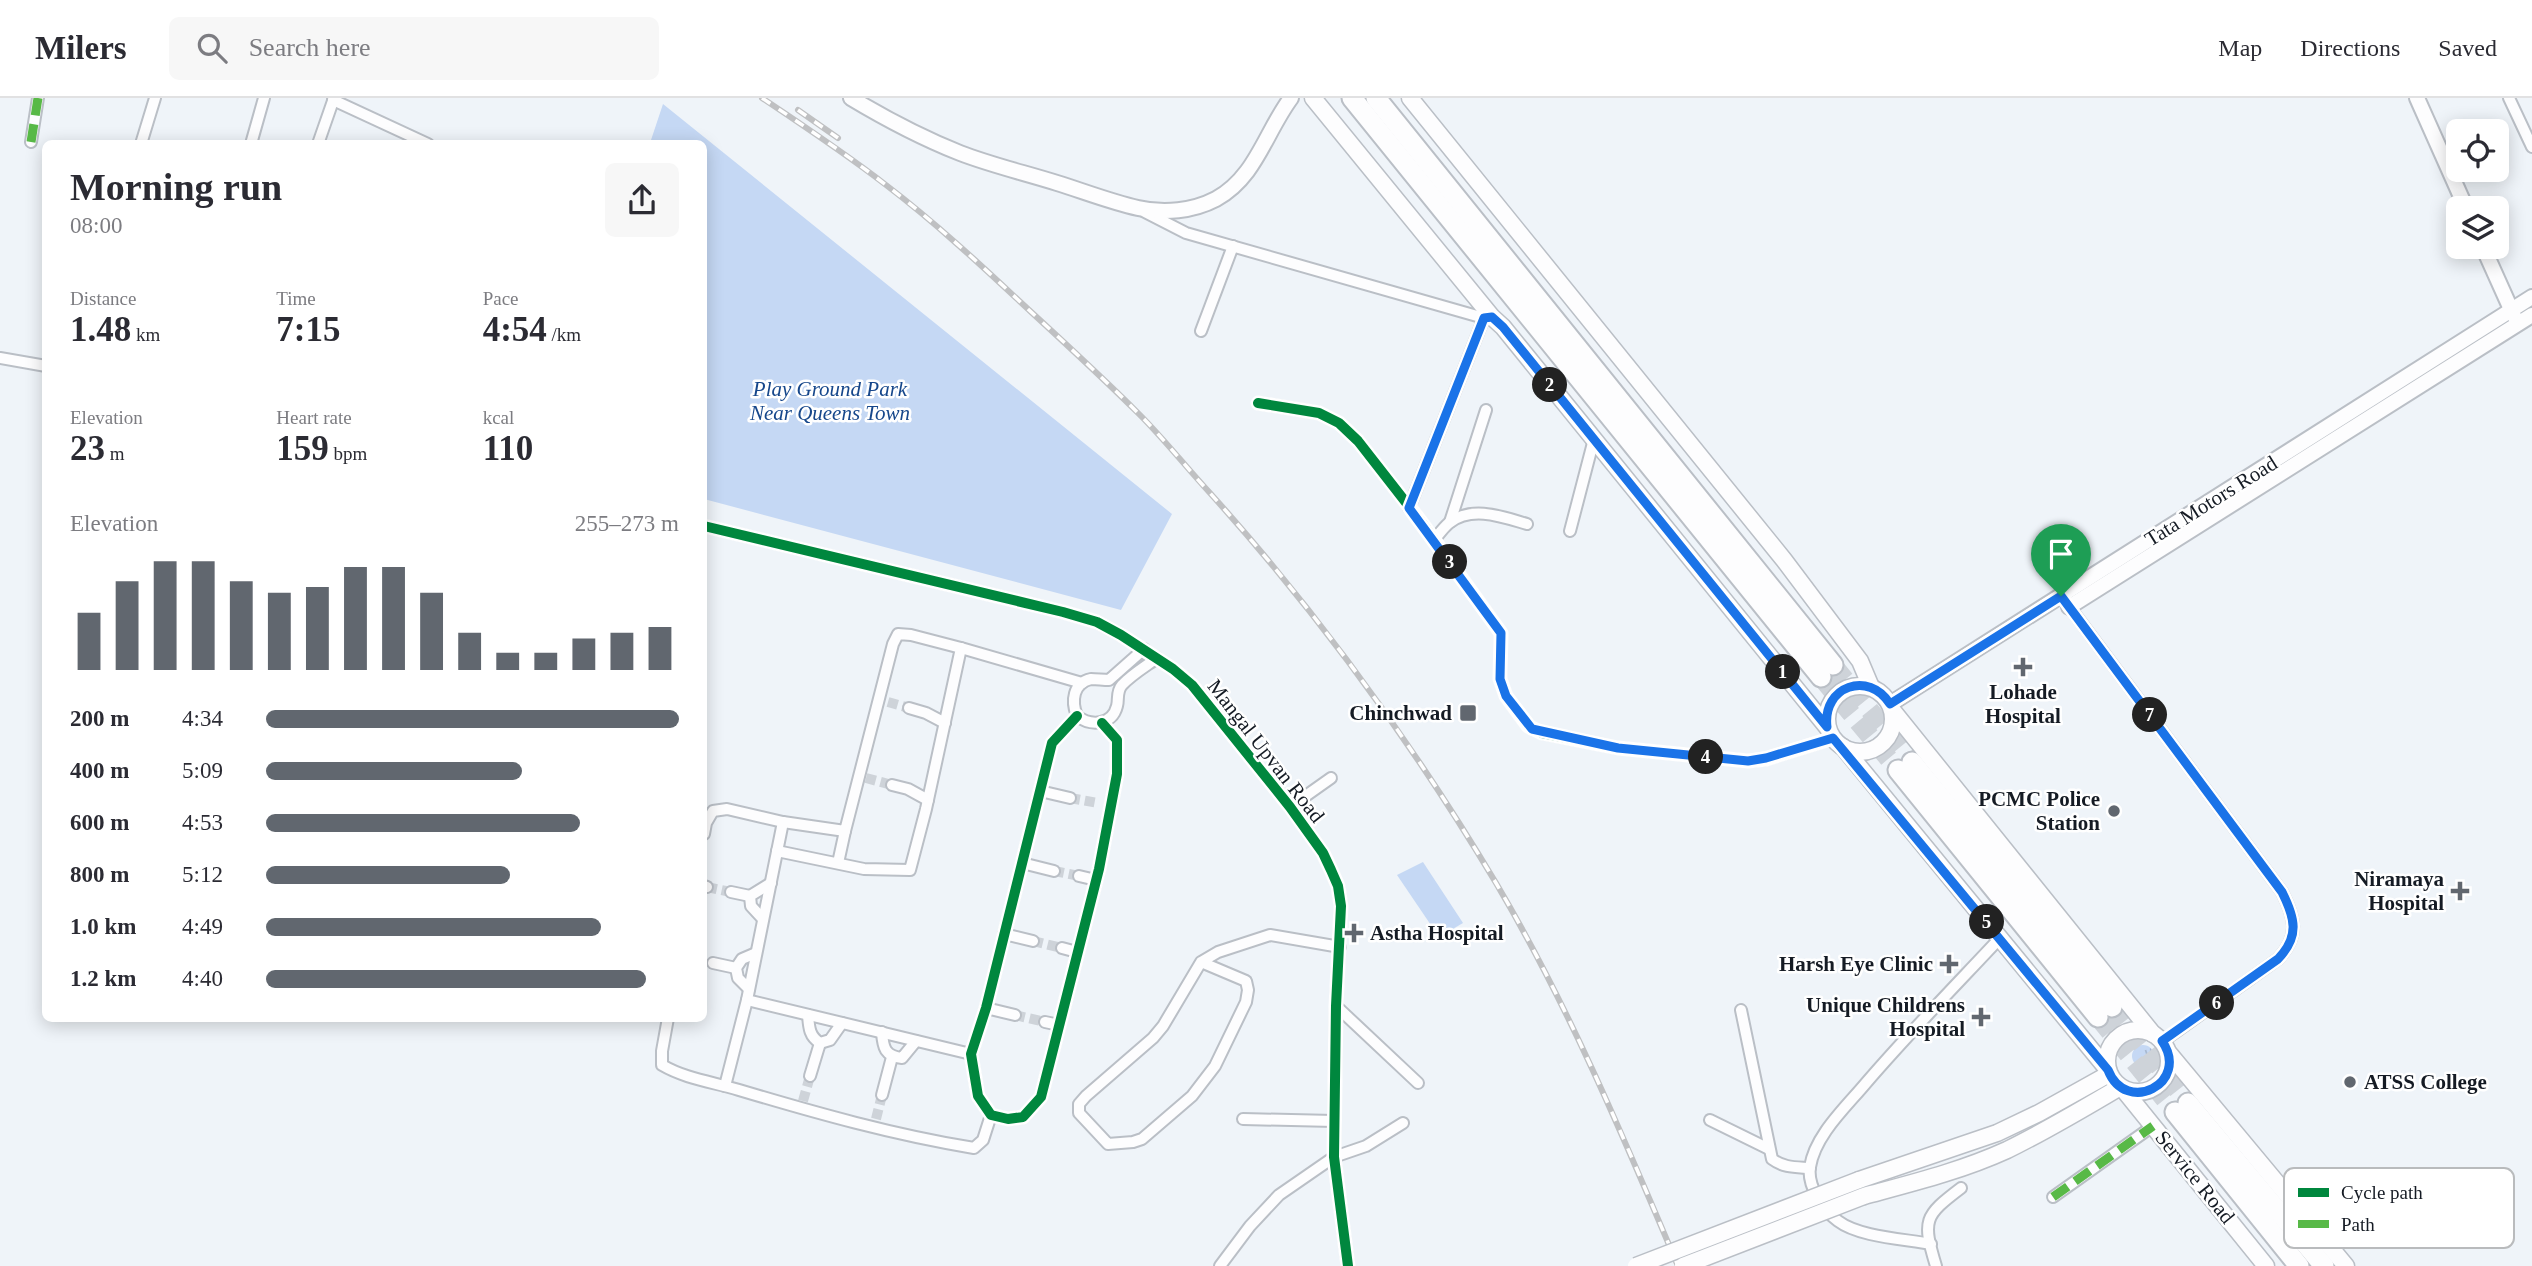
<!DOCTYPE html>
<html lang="en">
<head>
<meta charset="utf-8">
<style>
  body { margin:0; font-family:Georgia,serif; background:#f7f7f7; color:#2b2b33; height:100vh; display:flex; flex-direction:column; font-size:26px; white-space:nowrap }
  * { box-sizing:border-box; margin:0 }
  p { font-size:23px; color:#7c7c81 }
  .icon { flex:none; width:38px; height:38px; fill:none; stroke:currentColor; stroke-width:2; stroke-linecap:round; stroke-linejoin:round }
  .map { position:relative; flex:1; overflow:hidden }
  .drawer { position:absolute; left:42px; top:42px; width:665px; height:882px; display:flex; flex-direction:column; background:#fff; border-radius:10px; box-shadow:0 4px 18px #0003 }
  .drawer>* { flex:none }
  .controls { position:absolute; left:2446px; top:21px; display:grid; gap:14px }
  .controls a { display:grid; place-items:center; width:63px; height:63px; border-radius:10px; background:#fff; box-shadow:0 4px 18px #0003; font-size:35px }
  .pin { position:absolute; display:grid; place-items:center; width:60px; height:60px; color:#fff; margin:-72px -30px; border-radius:50% 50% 50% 0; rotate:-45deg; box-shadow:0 0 7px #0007 }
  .pin .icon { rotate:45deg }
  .km { position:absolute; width:35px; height:35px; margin:-18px; border-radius:50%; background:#222; color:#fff; font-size:19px; line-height:35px; text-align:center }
  .round { display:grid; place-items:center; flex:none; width:74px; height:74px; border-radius:10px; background:#f7f7f7 }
  .overview { display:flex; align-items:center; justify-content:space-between; height:119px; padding:0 28px }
  h1 { font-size:38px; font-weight:700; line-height:52px }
  .metrics { display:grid; grid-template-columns:repeat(3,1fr); gap:10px; height:119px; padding:7px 28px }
  .metrics div { display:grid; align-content:center }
  .metrics b { font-size:35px; font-weight:700 }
  .metrics small { font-size:19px; font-weight:400 }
  .metrics p { font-size:19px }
  .chart { height:196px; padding:14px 28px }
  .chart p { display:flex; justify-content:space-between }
  .chart svg { width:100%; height:126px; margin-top:7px; stroke:#61676f; stroke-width:6 }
  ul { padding:0 28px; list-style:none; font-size:23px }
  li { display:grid; grid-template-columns:112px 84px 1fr; align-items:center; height:52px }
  li i { height:18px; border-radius:9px; background:#61676f }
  header { display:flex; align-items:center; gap:42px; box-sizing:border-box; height:98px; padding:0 35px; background:#fff; border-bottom:2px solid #e1e1e2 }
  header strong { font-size:33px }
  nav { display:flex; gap:38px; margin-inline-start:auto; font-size:24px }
  .search { width:490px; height:63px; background:#f7f7f7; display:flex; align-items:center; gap:18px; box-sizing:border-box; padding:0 24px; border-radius:10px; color:#7c7c81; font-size:26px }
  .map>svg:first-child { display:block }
  .grass { fill:url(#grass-tufts) }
  .green { fill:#c5d8f4 }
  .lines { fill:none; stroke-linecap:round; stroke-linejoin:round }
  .street-tunnel { stroke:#ced3d9; stroke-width:10; stroke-dasharray:10 5; stroke-linecap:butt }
  .highway-tunnel { stroke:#ced3d9; stroke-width:19; stroke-dasharray:19 10; stroke-linecap:butt }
  .street-casing { stroke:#babfc6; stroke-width:14 }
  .secondary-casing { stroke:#babfc6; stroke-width:18 }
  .primary-casing { stroke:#babfc6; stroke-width:19 }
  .highway-casing { stroke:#babfc6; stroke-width:23 }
  .street { stroke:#fdfdfe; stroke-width:10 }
  .secondary { stroke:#fdfdfe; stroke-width:14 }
  .primary { stroke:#fdfdfe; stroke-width:16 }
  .highway { stroke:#fdfdfe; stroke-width:19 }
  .rail-casing { stroke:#bfc0c2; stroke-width:6 }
  .rail { stroke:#fff; stroke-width:3.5; stroke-dasharray:10; stroke-linecap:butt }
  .primary-bridge-casing { stroke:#babfc6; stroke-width:19; stroke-linecap:butt }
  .primary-bridge { stroke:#fdfdfe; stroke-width:16 }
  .quiet { stroke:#58b947; stroke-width:9; stroke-dasharray:18 9; stroke-linecap:butt }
  .cycleway-casing { stroke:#fff; stroke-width:15 }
  .cycleway { stroke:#00873e; stroke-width:10 }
  .route-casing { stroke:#fff; stroke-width:14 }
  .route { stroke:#1a73e8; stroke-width:9 }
  .poi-dot { fill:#61676f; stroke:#fff; stroke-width:2.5 }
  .labels { text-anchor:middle; stroke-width:5; stroke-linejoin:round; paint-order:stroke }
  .park-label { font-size:21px; font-style:italic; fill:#16478b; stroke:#fff }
  .street-label { font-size:21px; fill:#151b24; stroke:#fff }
  .poi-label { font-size:21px; font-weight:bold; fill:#151b24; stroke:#fff; text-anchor:end }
  .key { fill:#fff; stroke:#b9bbbd; stroke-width:2 }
  .key-label { font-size:19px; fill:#151b24 }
</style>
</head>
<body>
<header>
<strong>Milers</strong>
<div class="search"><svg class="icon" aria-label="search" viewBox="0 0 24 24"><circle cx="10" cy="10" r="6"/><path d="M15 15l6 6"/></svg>Search here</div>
<nav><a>Map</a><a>Directions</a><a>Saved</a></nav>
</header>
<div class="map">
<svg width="2532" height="1168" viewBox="0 0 2532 1168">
  <defs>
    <pattern id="grass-tufts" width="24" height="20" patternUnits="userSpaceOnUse" patternTransform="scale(1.75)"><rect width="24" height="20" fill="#c5d8f4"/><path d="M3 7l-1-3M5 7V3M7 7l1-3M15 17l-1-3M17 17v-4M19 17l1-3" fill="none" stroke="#a8b9d1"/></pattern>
  </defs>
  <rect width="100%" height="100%" fill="#eff4f9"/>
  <circle class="grass" cx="2143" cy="958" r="11"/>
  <g class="green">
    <polygon points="663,6 1172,416 1121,512 704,401 704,46 650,45"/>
    <polygon points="1423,764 1463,825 1439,839 1397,777"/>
  </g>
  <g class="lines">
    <g class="street-tunnel">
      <polyline points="888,604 909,610"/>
      <polyline points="866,680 892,687"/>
      <polyline points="1070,700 1098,705"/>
      <polyline points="1054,773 1079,778"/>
      <polyline points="707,789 731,794"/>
      <polyline points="1033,843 1062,850"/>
      <polyline points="1015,917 1045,924"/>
      <polyline points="803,1003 810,978"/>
      <polyline points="876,1021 882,997"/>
    </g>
    <g class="highway-tunnel">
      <polyline points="1833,567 1912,664"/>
      <polyline points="1821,579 1898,672"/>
      <polyline points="2112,909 2188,1005"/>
      <polyline points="2098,919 2175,1014"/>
    </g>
    <g class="street-casing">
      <g id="street">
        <polyline points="2509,0 2532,49"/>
        <polyline points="333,2 428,46"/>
        <polyline points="31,44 38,0"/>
        <polyline points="141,46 155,0"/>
        <polyline points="251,46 264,0"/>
        <polyline points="318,46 334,0"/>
        <polyline points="1145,114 1186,135 1484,220 1492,219"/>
        <polyline points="1201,233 1233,148"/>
        <polyline points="0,260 46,268"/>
        <polyline points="1258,305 1319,315 1339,325 1358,343 1422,425 1501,535 1500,581 1506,598 1528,628 1542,635 1618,650 1748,663 1766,661 1833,640"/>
        <polyline points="1409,410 1484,220"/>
        <polyline points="1450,424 1486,312"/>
        <polyline points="704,428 1063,514 1097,524 1121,537 1173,571 1192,587 1290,709 1323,755 1331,772 1338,788 1341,808 1336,908 1334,1059 1348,1168"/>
        <polyline points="1570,433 1594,341"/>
        <path d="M1434,442C1439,436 1444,429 1449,425C1472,407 1503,419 1527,426"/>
        <path d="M2065,503L2282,794C2295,820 2300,838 2278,861L2163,943"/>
        <path d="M1144,551L1109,582C1103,582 1097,581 1091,581C1073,585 1071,603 1077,618C1090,628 1112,628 1117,608C1119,601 1116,594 1122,587C1131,577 1146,568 1157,560"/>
        <polyline points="909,610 926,615 945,625"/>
        <polyline points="1077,618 1052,645 986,910 971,956 978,998 991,1017 1008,1021 1023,1019 1041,999 1099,771 1117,676 1117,642 1102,625"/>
        <polyline points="892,687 908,691 928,702"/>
        <polyline points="1040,693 1070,700"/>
        <polyline points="1290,709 1331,680"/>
        <polyline points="704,736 706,725 713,713 727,711 783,724 845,733 893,546 898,536 911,537 961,550 1082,585"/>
        <polyline points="777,753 864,771 910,772 926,711 961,550"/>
        <polyline points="838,765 845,733"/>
        <polyline points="1022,765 1054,773"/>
        <polyline points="1079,778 1096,782"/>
        <polyline points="704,788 707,789"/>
        <polyline points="731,794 750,798"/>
        <polyline points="763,821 751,808 750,798 771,785"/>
        <polyline points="1004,836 1033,843"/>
        <polyline points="1062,850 1077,854"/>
        <polyline points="1201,864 1246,883 1248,892 1246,904 1215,968 1192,998 1142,1041 1133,1044 1108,1046 1079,1015 1079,1006 1086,998 1153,940 1163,928 1201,864 1218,854 1270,837 1340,849"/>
        <polyline points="713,865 736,870"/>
        <polyline points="749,891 738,880 736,870 742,861 756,855"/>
        <polyline points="747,902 971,956"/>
        <polyline points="1336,908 1418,985"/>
        <polyline points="986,910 1015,917"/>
        <path d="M1741,912L1772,1061C1784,1070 1795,1069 1810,1070"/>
        <path d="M808,917C809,929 809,938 820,945L830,942L842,925"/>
        <path d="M668,920L662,953V967C686,981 713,984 739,992C816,1015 894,1037 974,1050L983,1042L991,1017"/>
        <polyline points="1045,924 1059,927"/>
        <path d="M882,934C883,950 885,958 902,960L916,943"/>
        <polyline points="810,978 820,945"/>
        <polyline points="725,988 747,902 783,724"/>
        <polyline points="882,997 892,959"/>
        <polyline points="1243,1021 1334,1023"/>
        <polyline points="1710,1022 1769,1051"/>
        <polyline points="2053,1099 2153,1028"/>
        <path d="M1931,1146C1905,1141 1859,1139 1838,1123C1823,1112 1807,1088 1810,1069C1815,1037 1846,1009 1866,985C1909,935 1955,888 2000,840"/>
        <polyline points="1220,1168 1250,1128 1279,1097 1334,1059 1366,1048 1403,1025"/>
        <path d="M1936,1168C1922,1122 1924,1118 1961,1090"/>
      </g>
    </g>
    <g class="secondary-casing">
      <g id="secondary">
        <path d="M851,0C886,21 922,40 960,55C991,67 1025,75 1057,85C1083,93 1111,104 1138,110C1164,116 1193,113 1216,101C1256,79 1265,35 1291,0"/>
        <polyline points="2417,0 2466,110"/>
        <polyline points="2483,149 2514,218"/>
        <polyline points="2069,509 2532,217"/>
        <polyline points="1890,606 2532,199"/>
      </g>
    </g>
    <g class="primary-casing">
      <g id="primary">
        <polyline points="1313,0 1492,219 1503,229 1827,629"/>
        <polyline points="1410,0 1784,462 1860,563 1871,589"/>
        <circle cx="1860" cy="621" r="33"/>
        <polyline points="1893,613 2153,936"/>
        <polyline points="1843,649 2108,972"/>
        <circle cx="2138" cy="963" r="31"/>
        <polyline points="2168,954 2346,1168"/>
        <polyline points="2123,991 2266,1168"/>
        <polyline points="1859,1082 1997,1035 2039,1015 2109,976"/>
        <path d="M1864,1098C1912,1085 1961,1073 2007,1052C2046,1033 2083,1011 2120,989"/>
      </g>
    </g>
    <g class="highway-casing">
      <g id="highway">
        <polyline points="1352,0 1821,579"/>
        <polyline points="1376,0 1833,567"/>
        <polyline points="1912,664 2112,909"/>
        <polyline points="1898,672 2098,919"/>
        <polyline points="2188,1005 2324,1168"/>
        <polyline points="2175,1014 2299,1168"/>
      </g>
    </g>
    <use href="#street" class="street"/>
    <use href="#secondary" class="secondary"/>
    <use href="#primary" class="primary"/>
    <use href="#highway" class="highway"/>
    <g class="rail-casing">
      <g id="rail">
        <path d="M762,0C804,28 846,56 886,87C936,125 983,169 1029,212C1066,246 1103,280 1139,316C1164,341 1186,369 1210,395C1318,515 1413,646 1496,785C1568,907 1623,1038 1678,1168"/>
        <polyline points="798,12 838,40"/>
      </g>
    </g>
    <use href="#rail" class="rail"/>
    <g class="primary-bridge-casing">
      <g id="primary-bridge">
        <polyline points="1636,1168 1859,1082"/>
        <polyline points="1683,1168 1864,1098"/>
      </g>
    </g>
    <use href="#primary-bridge" class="primary-bridge"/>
    <g class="quiet">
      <polyline points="31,44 38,0"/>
      <polyline points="1409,410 1484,220"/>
      <polyline points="2053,1099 2153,1028"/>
    </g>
    <g class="cycleway-casing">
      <g id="cycleway">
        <polyline points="1258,305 1319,315 1339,325 1358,343 1422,425 1501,535 1500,581 1506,598 1528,628 1542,635 1618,650 1748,663 1766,661 1833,640"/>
        <polyline points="704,428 1063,514 1097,524 1121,537 1173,571 1192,587 1290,709 1323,755 1331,772 1338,788 1341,808 1336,908 1334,1059 1348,1168"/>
        <polyline points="1077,618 1052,645 986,910 971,956 978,998 991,1017 1008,1021 1023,1019 1041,999 1099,771 1117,676 1117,642 1102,625"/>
      </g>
    </g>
    <use href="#cycleway" class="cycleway"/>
  </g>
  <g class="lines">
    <g class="route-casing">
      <path id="route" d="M1492,219L1503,229L1827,629C1822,588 1869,572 1890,606L2061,498L2282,794C2295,820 2300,838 2278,861L2162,943C2191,985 2126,1018 2108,972L1833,640L1766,660L1748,663L1618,650L1532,631L1506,598L1500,581L1501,535L1409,410L1484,220Z"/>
    </g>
    <use href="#route" class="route"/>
  </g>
  <g class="poi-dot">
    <path d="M2019.5 558.5h7v7h7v7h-7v7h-7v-7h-7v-7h7z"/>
    <rect x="1459" y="606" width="18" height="18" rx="3.5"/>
    <circle cx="2114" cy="713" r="7"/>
    <path d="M2456.5 782.5h7v7h7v7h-7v7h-7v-7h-7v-7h7z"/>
    <path d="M1350.5 824.5h7v7h7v7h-7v7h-7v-7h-7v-7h7z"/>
    <path d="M1945.5 855.5h7v7h7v7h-7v7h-7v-7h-7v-7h7z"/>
    <path d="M1977.5 908.5h7v7h7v7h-7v7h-7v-7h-7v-7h7z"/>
    <circle cx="2350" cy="984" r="7"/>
  </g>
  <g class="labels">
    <g class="park-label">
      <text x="830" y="298">Play Ground Park<tspan x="830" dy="24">Near Queens Town</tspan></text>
    </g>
    <g class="street-label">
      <text transform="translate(2211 403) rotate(-32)" y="7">Tata Motors Road</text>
      <text transform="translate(1266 653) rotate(52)" y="7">Mangal Upvan Road</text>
      <text transform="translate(2195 1079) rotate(51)" y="7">Service Road</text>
    </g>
    <g class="poi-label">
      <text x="2023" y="601" text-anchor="middle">Lohade<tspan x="2023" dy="24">Hospital</tspan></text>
      <text x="1452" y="622">Chinchwad</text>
      <text x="2100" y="708">PCMC Police<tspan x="2100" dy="24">Station</tspan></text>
      <text x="2444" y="788">Niramaya<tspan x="2444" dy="24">Hospital</tspan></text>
      <text x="1370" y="842" text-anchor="start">Astha Hospital</text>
      <text x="1933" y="873">Harsh Eye Clinic</text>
      <text x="1965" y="914">Unique Childrens<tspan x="1965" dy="24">Hospital</tspan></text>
      <text x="2364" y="991" text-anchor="start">ATSS College</text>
    </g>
  </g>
  <rect x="2284" y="1070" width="230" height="80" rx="10" class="key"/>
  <rect x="2298" y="1090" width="31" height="9" fill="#00873e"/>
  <rect x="2298" y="1122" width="31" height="8" fill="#58b947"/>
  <g class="key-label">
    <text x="2341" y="1101">Cycle path</text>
    <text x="2341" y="1133">Path</text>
  </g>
</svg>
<div class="controls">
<a><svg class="icon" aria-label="locate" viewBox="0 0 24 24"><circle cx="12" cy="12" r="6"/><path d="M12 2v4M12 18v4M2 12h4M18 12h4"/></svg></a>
<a><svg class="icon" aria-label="layers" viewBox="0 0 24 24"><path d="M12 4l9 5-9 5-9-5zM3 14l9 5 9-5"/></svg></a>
</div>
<div class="pin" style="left:2061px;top:498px;background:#1e9e55"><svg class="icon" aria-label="arrive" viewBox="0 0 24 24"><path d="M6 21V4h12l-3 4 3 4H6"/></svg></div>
<b class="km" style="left:1783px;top:574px">1</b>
<b class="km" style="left:1550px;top:287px">2</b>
<b class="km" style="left:1450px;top:464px">3</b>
<b class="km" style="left:1706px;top:659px">4</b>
<b class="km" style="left:1987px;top:824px">5</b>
<b class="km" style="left:2217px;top:905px">6</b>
<b class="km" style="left:2150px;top:617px">7</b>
<section class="drawer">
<div class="overview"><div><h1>Morning run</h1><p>08:00</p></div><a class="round"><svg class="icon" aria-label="share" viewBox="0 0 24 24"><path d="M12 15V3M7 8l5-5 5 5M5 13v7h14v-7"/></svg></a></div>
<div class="metrics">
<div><p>Distance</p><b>1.48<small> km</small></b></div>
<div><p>Time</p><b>7:15</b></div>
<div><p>Pace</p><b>4:54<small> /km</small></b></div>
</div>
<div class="metrics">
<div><p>Elevation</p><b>23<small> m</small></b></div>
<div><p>Heart rate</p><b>159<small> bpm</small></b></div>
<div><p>kcal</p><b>110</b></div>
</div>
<div class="chart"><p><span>Elevation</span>255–273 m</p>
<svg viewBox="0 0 160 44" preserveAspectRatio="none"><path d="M5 44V24M15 44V13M25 44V6M35 44V6M45 44V13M55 44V17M65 44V15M75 44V8M85 44V8M95 44V17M105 44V31M115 44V38M125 44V38M135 44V33M145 44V31M155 44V29"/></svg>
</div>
<ul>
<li><b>200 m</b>4:34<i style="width:100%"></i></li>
<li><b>400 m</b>5:09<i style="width:62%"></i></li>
<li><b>600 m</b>4:53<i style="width:76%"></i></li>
<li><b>800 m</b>5:12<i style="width:59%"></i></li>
<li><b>1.0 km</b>4:49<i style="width:81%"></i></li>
<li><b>1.2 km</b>4:40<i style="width:92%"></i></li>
</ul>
</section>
</div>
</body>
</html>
